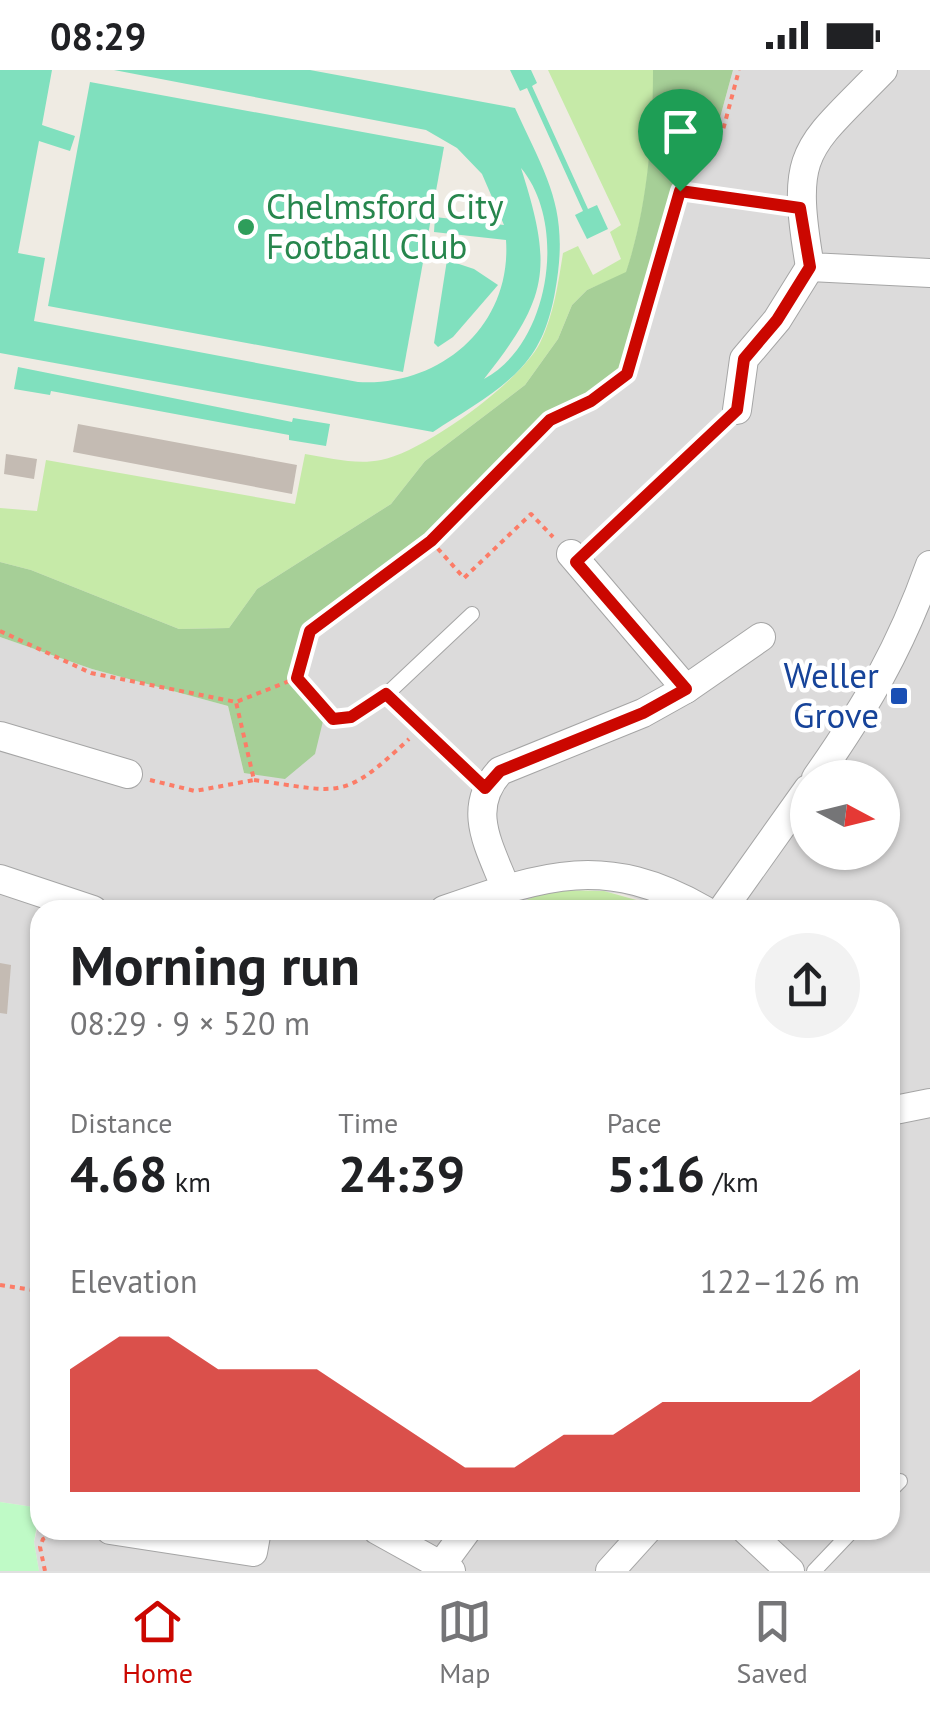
<!DOCTYPE html>
<html lang="en">
<head>
<meta charset="utf-8">
<style>
  body { margin:0; font-family:"PT Sans",sans-serif; background:#f2f2f2; color:#202124; height:100vh; display:flex; flex-direction:column; font-size:38px; white-space:nowrap }
  * { box-sizing:border-box; margin:0 }
  p { font-size:32px; color:#757577 }
  .icon { flex:none; width:55px; height:55px; fill:none; stroke:currentColor; stroke-width:2; stroke-linecap:round; stroke-linejoin:round }
  .map { position:relative; flex:1; overflow:hidden }
  .details { position:absolute; left:30px; top:830px; width:870px; height:640px; display:flex; flex-direction:column; background:#fff; border-radius:30px; box-shadow:0 2px 8px #0004 }
  .details>* { flex:none }
  .needle { width:65px; rotate:97deg }
  .fabs { position:absolute; left:790px; top:690px; display:grid; gap:20px }
  .fabs a { display:grid; place-items:center; width:110px; height:110px; border-radius:50%; background:#fff; box-shadow:0 2px 8px #0004; font-size:50px }
  .pin { position:absolute; display:grid; place-items:center; width:85px; height:85px; color:#fff; margin:-102px -42px; border-radius:50% 50% 50% 0; rotate:-45deg; box-shadow:0 0 10px #0007 }
  .pin .icon { rotate:45deg }
  .round { display:grid; place-items:center; flex:none; width:105px; height:105px; border-radius:52px; background:#f2f2f2 }
  .summary { display:flex; align-items:center; justify-content:space-between; height:170px; padding:0 40px }
  h1 { font-size:55px; font-weight:600; line-height:75px }
  .stats { display:grid; grid-template-columns:repeat(3,1fr); gap:15px; height:170px; padding:10px 40px }
  .stats div { display:grid; align-content:center }
  .stats b { font-size:50px; font-weight:600 }
  .stats small { font-size:28px; font-weight:400 }
  .stats p { font-size:28px }
  .chart { height:280px; padding:20px 40px }
  .chart p { display:flex; justify-content:space-between }
  .chart svg { width:100%; height:180px; margin-top:10px; fill:#cb0700; opacity:.7 }
  .status { display:flex; justify-content:space-between; align-items:center; height:70px; padding:0 50px; background:#fff; direction:ltr }
  .status svg { height:28px; fill:currentColor }
  .tab-bar { display:flex; justify-content:space-around; align-items:center; height:140px; border-top:2px solid #e0e0e0; background:#fff; font-size:28px; color:#757577 }
  .tab-bar a { display:grid; justify-items:center; gap:5px }
  .tab-bar .active { color:#cb0700 }
  .map>svg:first-child { display:block }
  .residential { fill:#dcdbdb; fill-rule:evenodd }
  .grass { fill:#c6eaa8 }
  .forest { fill:#a6cf97 }
  .park { fill:#bffac6 }
  .pitch { fill:#80e0be; fill-rule:evenodd }
  .building { fill:#c4bbb3 }
  .lines { fill:none; stroke-linecap:round; stroke-linejoin:round }
  .lane-casing { stroke:#a5a5a5; stroke-width:16 }
  .street-casing { stroke:#a5a5a5; stroke-width:30 }
  .path { stroke:#fc7c67; stroke-width:4; stroke-dasharray:5 5; stroke-linecap:butt }
  .lane { stroke:#fff; stroke-width:14 }
  .street { stroke:#fff; stroke-width:28 }
  .route-casing { stroke:#fff; stroke-width:20 }
  .route { stroke:#cb0700; stroke-width:12 }
  .leisure-dot { fill:#2e9e5b; stroke:#fff; stroke-width:4 }
  .transit-dot { fill:#1a4fb4; stroke:#fff; stroke-width:4 }
  .labels { text-anchor:middle; stroke-width:9; stroke-linejoin:round; paint-order:stroke }
  .leisure-label { font-size:35px; fill:#27864d; stroke:#fff; text-anchor:start }
  .transit-label { font-size:35px; fill:#164399; stroke:#fff; text-anchor:end }
</style>
</head>
<body>
<div class="status"><b>08:29</b><svg viewBox="0 0 49 12"><path d="M0 12V9h3v3zM5 12V6h3v6zM10 12V3h3v9zM15 12V0h3v12zM26 1h20v11H26zM47 4h2v5h-2z"/></svg></div>
<div class="map">
<svg width="930" height="1501" viewBox="0 0 930 1501">
  <rect width="100%" height="100%" fill="#efebe3"/>
  <path class="residential" d="M733,0H930V1501H39L34,1472L40,1448V1460H890V840H672L623,824L585,820L525,831L546,840H40V1438L0,1432V567L92,599L228,636L244,703L291,603L305,557L428,463L549,343L591,324L622,295L676,115L718,55ZM808,708H882V782H808Z"/>
  <g class="grass">
    <path d="M548,0H653C654,66 647,140 626,203L587,220L572,235L558,269L525,315L425,391L391,434L257,519L229,558L179,559L31,500L0,492V438L37,441L46,390L295,434L305,384C330,388 356,395 381,390C424,382 520,312 540,273C554,244 558,214 563,183L578,176L593,205L621,189L610,162L621,155Z"/>
    <polygon points="551,820 604,821 672,840 546,840 524,831"/>
  </g>
  <path class="forest" d="M653,0H733L718,55L676,115L622,295L591,324L549,343L428,463L305,557L291,603L324,647L315,684L285,709L244,703L228,636L92,599L0,567V492L31,500L179,559L229,558L257,519L391,434L425,391L525,315L558,269L572,235L587,220L626,202C647,139 653,66 653,0Z"/>
  <polygon class="park" points="0,1432 40,1438 34,1472 39,1501 0,1501"/>
  <g class="pitch">
    <path d="M0,0H52L42,55L75,66L70,81L39,71L18,183L45,188L34,251L358,312C440,317 512,256 506,170L434,162L435,147L504,155L482,104L457,78L426,60L114,0H310L515,38C548,110 570,140 555,222C550,250 541,277 521,298C497,324 463,342 433,362L0,283ZM521,98C568,154 550,274 484,309C549,227 553,198 521,98Z"/>
    <polygon points="510,0 531,0 537,13 532,16 588,139 597,135 608,159 587,169 575,145 583,141 527,18 520,21"/>
    <polygon points="90,12 444,77 403,302 48,236"/>
    <polygon points="447,190 474,199 498,215 453,267 438,277 434,273"/>
    <polygon points="18,297 292,352 293,348 330,354 326,376 289,370 289,365 51,321 50,325 14,319"/>
  </g>
  <g class="building">
    <polygon points="78,354 297,395 292,424 73,382"/>
    <polygon points="6,384 37,389 34,409 4,404"/>
    <polygon points="0,893 11,895 7,944 0,943"/>
  </g>
  <g class="lines">
    <g class="lane-casing">
      <g id="lane">
        <polyline points="472,544 387,624 485,718"/>
        <polyline points="890,1421 900,1411"/>
        <polyline points="814,1501 853,1460"/>
      </g>
    </g>
    <g class="street-casing">
      <g id="street">
        <path d="M883,0C804,81 790,79 810,197L930,203"/>
        <polyline points="737,340 744,289 777,250 810,197"/>
        <polyline points="686,619 761,567"/>
        <polyline points="0,666 128,704"/>
        <path d="M816,708C867,635 900,579 930,495"/>
        <polyline points="0,809 93,840"/>
        <path d="M506,819C490,777 465,739 500,701L643,643L686,619L571,484"/>
        <path d="M444,840C544,805 605,783 704,840"/>
        <polyline points="722,840 808,719"/>
        <polyline points="890,1041 930,1033"/>
        <polyline points="110,1460 253,1482 257,1460"/>
        <polyline points="377,1460 451,1501"/>
        <polyline points="746,1460 790,1501"/>
        <polyline points="442,1494 467,1460"/>
        <polyline points="610,1501 647,1460"/>
      </g>
    </g>
    <g class="path">
      <polyline points="680,121 775,134"/>
      <polyline points="431,471 464,508 531,444 553,467"/>
      <polyline points="595,474 719,357"/>
      <polyline points="0,561 91,603 236,632 297,608 310,561 431,471 550,350 591,331 627,304 680,121 723,60 739,0"/>
      <polyline points="297,608 333,649 351,647 370,635"/>
      <polyline points="150,710 195,721 254,710 236,632"/>
      <path d="M254,710C341,722 342,732 409,669"/>
      <polyline points="0,1215 40,1221"/>
      <polyline points="45,1501 40,1477 43,1469 64,1460"/>
    </g>
    <use href="#lane" class="lane"/>
    <use href="#street" class="street"/>
  </g>
  <g class="lines">
    <g class="route-casing">
      <polygon id="route" points="680,121 800,138 810,197 777,250 744,289 737,340 576,492 686,619 643,643 500,701 485,718 386,624 351,647 333,649 297,608 310,561 431,471 550,350 591,331 627,304"/>
    </g>
    <use href="#route" class="route"/>
  </g>
  <circle class="leisure-dot" cx="246" cy="157" r="10"/>
  <rect class="transit-dot" x="889" y="616" width="20" height="20" rx="5"/>
  <g class="labels">
    <g class="leisure-label">
      <text x="266" y="149">Chelmsford City<tspan x="266" dy="40">Football Club</tspan></text>
    </g>
    <g class="transit-label">
      <text x="879" y="618">Weller<tspan x="879" dy="40">Grove</tspan></text>
    </g>
  </g>
</svg>
<div class="fabs">
<a><svg class="needle" viewBox="-14 -14 28 28"><path d="M0-13l5 13h-10z" fill="#e53935"/><path d="M0 13l5-13h-10z" fill="#757577"/></svg></a>
</div>
<div class="pin" style="left:680px;top:121px;background:#1e9e55"><svg class="icon" aria-label="arrive" viewBox="0 0 24 24"><path d="M6 21V4h12l-3 4 3 4H6"/></svg></div>
<section class="details">
<div class="summary"><div><h1>Morning run</h1><p>08:29 · 9 × 520 m</p></div><a class="round"><svg class="icon" aria-label="share" viewBox="0 0 24 24"><path d="M12 15V3M7 8l5-5 5 5M5 13v7h14v-7"/></svg></a></div>
<div class="stats">
<div><p>Distance</p><b>4.68<small> km</small></b></div>
<div><p>Time</p><b>24:39</b></div>
<div><p>Pace</p><b>5:16<small> /km</small></b></div>
</div>
<div class="chart"><p><span>Elevation</span>122–126 m</p>
<svg viewBox="0 0 160 44" preserveAspectRatio="none"><path d="M0 44V14L10 6L20 6L30 14L40 14L50 14L60 22L70 30L80 38L90 38L100 30L110 30L120 22L130 22L140 22L150 22L160 14V44z"/></svg>
</div>
</section>
</div>
<nav class="tab-bar">
<a class="active"><svg class="icon" aria-label="home" viewBox="0 0 24 24"><path d="M3 11l9-7 9 7M6 9v11h12V9"/></svg>Home</a>
<a><svg class="icon" aria-label="map" viewBox="0 0 24 24"><path d="M3 6l6-2 6 2 6-2v14l-6 2-6-2-6 2zM9 4v14M15 6v14"/></svg>Map</a>
<a><svg class="icon" aria-label="saved" viewBox="0 0 24 24"><path d="M7 4h10v16l-5-4-5 4z"/></svg>Saved</a>
</nav>
</body>
</html>
